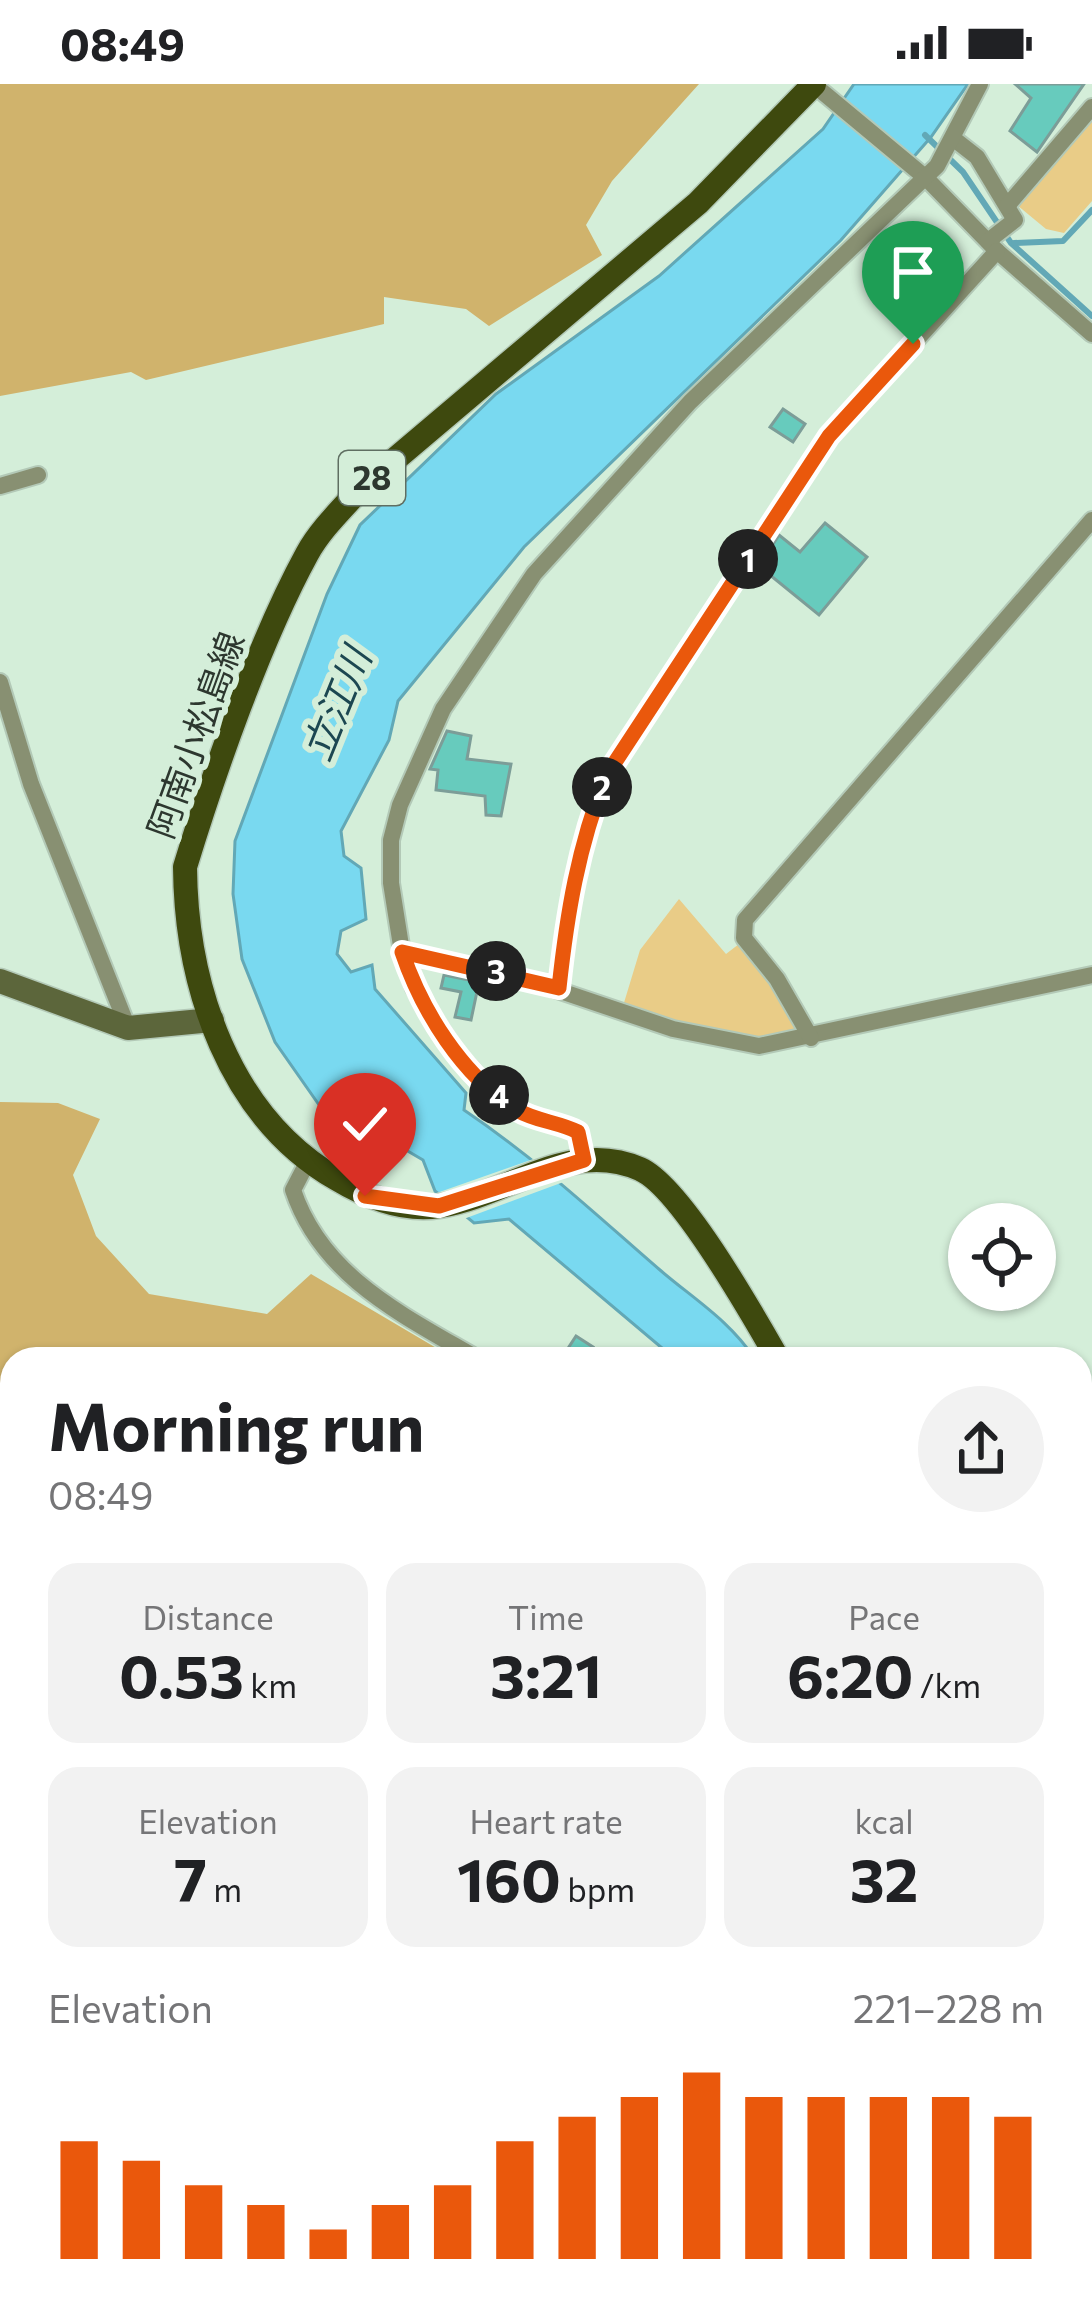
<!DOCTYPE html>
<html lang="en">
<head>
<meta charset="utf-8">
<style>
  body { margin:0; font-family:Commissioner,"Noto Sans JP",sans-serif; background:#f2f2f2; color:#202124; height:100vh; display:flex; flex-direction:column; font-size:45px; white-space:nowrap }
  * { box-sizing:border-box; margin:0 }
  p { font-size:39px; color:#757577 }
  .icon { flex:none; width:66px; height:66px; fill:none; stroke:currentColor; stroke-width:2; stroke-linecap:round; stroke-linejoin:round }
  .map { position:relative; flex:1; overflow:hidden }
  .drawer { position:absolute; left:0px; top:1263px; width:1092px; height:972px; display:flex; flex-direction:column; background:#fff; border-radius:36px 36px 0 0; box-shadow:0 3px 9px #0004 }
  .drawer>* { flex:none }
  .buttons { position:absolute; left:948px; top:1119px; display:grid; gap:24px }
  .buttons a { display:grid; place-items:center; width:108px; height:108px; border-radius:50%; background:#fff; box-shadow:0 3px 9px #0004; font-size:60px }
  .pin { position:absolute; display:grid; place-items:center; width:102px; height:102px; color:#fff; margin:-123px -51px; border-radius:50% 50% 50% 0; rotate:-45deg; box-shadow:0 0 12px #0007 }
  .pin .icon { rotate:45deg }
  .km { position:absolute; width:60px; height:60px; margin:-30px; border-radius:50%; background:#222; color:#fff; font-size:33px; line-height:60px; text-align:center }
  .round { display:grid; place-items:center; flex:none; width:126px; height:126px; border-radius:63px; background:#f2f2f2 }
  .overview { display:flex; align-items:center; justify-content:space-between; height:204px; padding:0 48px }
  h1 { font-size:66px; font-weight:700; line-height:90px }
  .figures { display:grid; grid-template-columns:repeat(3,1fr); gap:18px; height:204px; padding:12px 48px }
  .figures div { display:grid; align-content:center; border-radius:30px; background:#f2f2f2; text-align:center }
  .figures b { font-size:60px; font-weight:700 }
  .figures small { font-size:33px; font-weight:400 }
  .figures p { font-size:33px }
  .chart { height:336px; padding:24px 48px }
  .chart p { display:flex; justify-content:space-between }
  .chart svg { width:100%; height:216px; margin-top:12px; stroke:#ea580c; stroke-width:6 }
  .status { display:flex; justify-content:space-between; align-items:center; height:84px; padding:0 60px; background:#fff; direction:ltr }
  .status svg { height:33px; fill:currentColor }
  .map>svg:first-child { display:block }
  .green { fill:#e9cc87 }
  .forest { fill:#d0b36c }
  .water { fill:#79d9f0; stroke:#62a8b6; stroke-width:3 }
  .pier { fill:#d4eed9 }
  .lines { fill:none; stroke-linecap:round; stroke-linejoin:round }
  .stream { stroke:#62a8b6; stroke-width:6 }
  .building { fill:#67cbbd; stroke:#7c9d98; stroke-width:3 }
  .minor-casing { stroke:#b3c9b7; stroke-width:20 }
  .tertiary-casing { stroke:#b3c9b7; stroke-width:24 }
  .secondary-casing { stroke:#b3c9b7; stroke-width:27 }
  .primary-casing { stroke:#b3c9b7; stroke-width:27 }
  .minor { stroke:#889072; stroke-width:16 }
  .tertiary { stroke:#889072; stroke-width:21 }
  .secondary { stroke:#5c663b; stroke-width:24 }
  .primary { stroke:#3e490e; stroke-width:24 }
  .route-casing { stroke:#fff; stroke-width:24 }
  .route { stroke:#ea580c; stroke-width:15 }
  .labels { text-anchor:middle; stroke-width:12; stroke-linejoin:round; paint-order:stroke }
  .shield { fill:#d4eed9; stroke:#5f6e62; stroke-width:3 }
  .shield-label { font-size:33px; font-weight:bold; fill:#2d372f }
  .street-label { font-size:36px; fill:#2d372f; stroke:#d4eed9 }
  .water-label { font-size:39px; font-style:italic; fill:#1c4751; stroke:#d4eed9 }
</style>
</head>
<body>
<div class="status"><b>08:49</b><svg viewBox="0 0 49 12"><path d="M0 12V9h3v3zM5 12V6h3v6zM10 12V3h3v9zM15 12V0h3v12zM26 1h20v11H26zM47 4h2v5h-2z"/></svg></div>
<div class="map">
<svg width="1092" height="2235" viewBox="0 0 1092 2235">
  <rect width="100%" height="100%" fill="#d4eed9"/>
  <g class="green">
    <polygon points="1092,34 1092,117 1064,149 1046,145 1017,121"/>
    <path d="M679,815L726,870L739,860L769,897L798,951C739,963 679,941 623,922L640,866Z"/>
  </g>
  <g class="forest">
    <polygon points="0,0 699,0 612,97 586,141 602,171 489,242 466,225 384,213 384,240 146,296 131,288 0,312"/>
    <polygon points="0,1018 58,1019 100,1035 73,1091 96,1152 149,1210 267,1230 311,1190 455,1275 12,1275 12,2009 0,2004"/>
    <polygon points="0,2097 12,2098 12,2223 417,2223 412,2235 0,2235"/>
    <polygon points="627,2223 839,2223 842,2235 639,2235"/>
  </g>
  <g class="water">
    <path d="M854,0H968L931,53L841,156L524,463L398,617L389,656L341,747L344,772L361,784L366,835L341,847L337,870L351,888L372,881L375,905L466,1009L464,1026C538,1076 593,1128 660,1186C695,1216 729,1236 755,1275H675L509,1135L474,1139L435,1107L423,1076L341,1028L331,1038L275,958L242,875L233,810L235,757L327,510L360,441L496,310L659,192L823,45Z"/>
    <polygon points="1080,1711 1092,1720 1092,1806 1080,1797"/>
  </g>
  <polygon class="pier" points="542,1072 569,1096 461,1136 431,1111"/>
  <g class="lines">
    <g class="stream">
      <polyline points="925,51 963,88 1011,159 1092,232"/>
      <polyline points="1014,159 1063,157 1092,126"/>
    </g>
  </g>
  <g class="building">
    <polygon points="1015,0 1084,0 1037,68 1010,47 1031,14"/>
    <polygon points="783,325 805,340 793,358 770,343"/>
    <polygon points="825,439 867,473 819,531 759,482 779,451 800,468"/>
    <polygon points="447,647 471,652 467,675 511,680 501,732 486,731 485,712 436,706 438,686 430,685"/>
    <polygon points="444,891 479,898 471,936 455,933 461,908 441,904"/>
    <polygon points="576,1252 593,1263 585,1275 565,1269"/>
  </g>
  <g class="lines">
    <g class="minor-casing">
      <g id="minor">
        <polyline points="813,0 926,94 997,167 1092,250"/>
        <polyline points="954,55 977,73 1015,136 988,157"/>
        <polyline points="1007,122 1092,23"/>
        <polyline points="0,402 38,391"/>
        <polyline points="0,598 31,700 128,944"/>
        <polyline points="402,868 513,891 673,945 759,962 1092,891"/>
        <path d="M559,905C567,830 578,763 606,693L829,352L997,167"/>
        <polyline points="811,954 777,895 744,854 745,836 1092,436"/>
        <polyline points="584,1076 578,1048 520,1028 489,1004 456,968 414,904 402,868 391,799 391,756 400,721 443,625 534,490 690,318 937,82 980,0"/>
        <path d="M307,1079L293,1106C322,1193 403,1231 478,1275"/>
        <polyline points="1080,2212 1092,2214"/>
        <polyline points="1071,2223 1071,2235"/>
        <polyline points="936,2235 937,2223"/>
      </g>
    </g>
    <g class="tertiary-casing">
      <polyline id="tertiary" points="1080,1980 1092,1978"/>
    </g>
    <g class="secondary-casing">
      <polyline id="secondary" points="0,897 128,944 212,936"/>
    </g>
    <g class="primary-casing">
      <g id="primary">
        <path d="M778,1275C754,1233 681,1103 640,1085C570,1054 508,1111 440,1122C404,1128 367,1113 337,1095C229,1033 186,902 185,783C214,688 260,556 307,470C320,446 342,425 360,405L698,119L814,0"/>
        <polyline points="1080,1682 1092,1691"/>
        <polyline points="1080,1927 1092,1925"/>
      </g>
    </g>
    <use href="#minor" class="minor"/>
    <use href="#tertiary" class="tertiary"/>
    <use href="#secondary" class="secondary"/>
    <use href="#primary" class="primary"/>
  </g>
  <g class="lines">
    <g class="route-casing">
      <path id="route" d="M365,1112L439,1122L584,1076L578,1048C559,1038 535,1037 517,1026C462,992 422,927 402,868L559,904C567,830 578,763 606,692L829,352L913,260"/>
    </g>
    <use href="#route" class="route"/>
  </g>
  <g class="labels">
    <rect class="shield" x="339" y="367" width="66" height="54" rx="9"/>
    <g class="shield-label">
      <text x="372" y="406">28</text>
    </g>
    <g class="street-label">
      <text transform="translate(196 651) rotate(-70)" y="13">阿南小松島線</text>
    </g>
    <g class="water-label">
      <text transform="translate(337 620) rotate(-68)" y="14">立江川</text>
    </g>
  </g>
</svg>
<div class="buttons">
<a><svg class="icon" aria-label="locate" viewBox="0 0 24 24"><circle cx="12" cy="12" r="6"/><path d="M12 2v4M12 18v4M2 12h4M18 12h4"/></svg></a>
</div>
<div class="pin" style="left:913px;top:260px;background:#1e9e55"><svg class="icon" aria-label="arrive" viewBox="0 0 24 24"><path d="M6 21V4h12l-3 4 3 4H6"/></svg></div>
<div class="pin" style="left:365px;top:1112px;background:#d93025"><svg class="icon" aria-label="check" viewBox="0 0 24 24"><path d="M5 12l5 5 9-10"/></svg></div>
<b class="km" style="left:748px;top:475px">1</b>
<b class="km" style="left:602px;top:703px">2</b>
<b class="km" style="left:496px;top:887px">3</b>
<b class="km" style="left:499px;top:1011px">4</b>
<section class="drawer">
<div class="overview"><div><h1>Morning run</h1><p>08:49</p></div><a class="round"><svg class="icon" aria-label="share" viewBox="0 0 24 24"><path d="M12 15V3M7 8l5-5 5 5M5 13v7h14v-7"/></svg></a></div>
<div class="figures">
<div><p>Distance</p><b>0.53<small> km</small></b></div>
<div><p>Time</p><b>3:21</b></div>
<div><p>Pace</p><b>6:20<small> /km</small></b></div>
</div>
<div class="figures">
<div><p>Elevation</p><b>7<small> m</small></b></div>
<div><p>Heart rate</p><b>160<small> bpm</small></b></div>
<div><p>kcal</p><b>32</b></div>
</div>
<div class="chart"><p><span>Elevation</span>221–228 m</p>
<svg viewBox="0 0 160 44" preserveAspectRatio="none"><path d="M5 44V20M15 44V24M25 44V29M35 44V33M45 44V38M55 44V33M65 44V29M75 44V20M85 44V15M95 44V11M105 44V6M115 44V11M125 44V11M135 44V11M145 44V11M155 44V15"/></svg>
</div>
</section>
</div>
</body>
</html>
